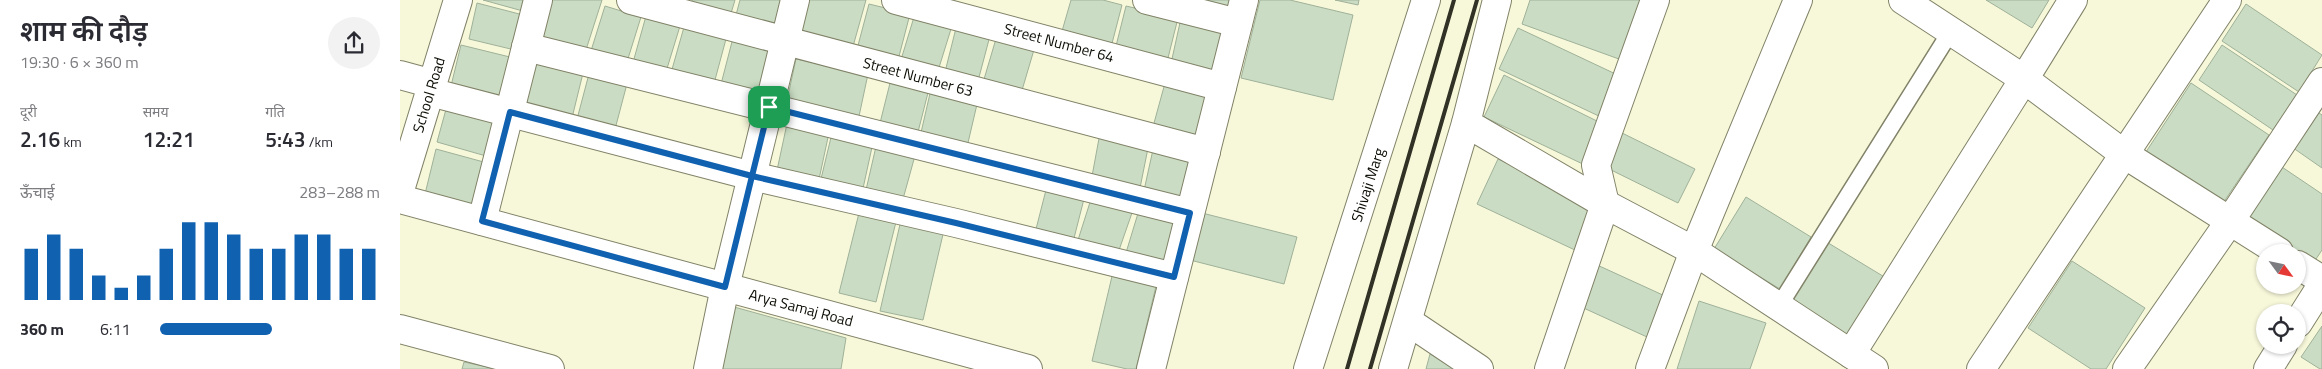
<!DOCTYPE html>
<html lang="hi">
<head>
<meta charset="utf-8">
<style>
  body { margin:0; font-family:"Titillium Web","Noto Sans Devanagari",sans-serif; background:#f2f2f3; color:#2b2b33; height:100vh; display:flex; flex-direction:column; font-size:19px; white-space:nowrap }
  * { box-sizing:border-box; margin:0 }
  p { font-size:16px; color:#7c7c81 }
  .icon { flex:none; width:28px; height:28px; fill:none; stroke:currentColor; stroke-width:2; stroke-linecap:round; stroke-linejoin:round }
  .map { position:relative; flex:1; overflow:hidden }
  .sheet { display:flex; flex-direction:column; background:#fff; width:400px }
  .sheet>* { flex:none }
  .needle { width:32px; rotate:123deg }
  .fabs { position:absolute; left:1856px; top:244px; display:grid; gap:10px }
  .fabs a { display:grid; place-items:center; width:50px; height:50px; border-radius:50%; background:#fff; box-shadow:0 1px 4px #0004; font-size:25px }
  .pin { position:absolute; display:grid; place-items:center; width:42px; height:42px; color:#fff; margin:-21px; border-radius:10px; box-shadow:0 2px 8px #0006 }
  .round { display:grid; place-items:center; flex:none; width:52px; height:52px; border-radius:26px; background:#f2f2f3 }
  .summary { display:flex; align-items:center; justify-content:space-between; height:85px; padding:0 20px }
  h1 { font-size:28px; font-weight:600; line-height:38px }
  .metrics { display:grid; grid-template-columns:repeat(3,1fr); gap:8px; height:85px; padding:5px 20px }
  .metrics div { display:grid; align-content:center }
  .metrics b { font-size:21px; font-weight:600 }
  .metrics small { font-size:14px; font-weight:400 }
  .metrics p { font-size:14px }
  .chart { height:140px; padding:10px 20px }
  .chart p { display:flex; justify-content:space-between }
  .chart svg { width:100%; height:90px; margin-top:5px; stroke:#1062b1; stroke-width:6 }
  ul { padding:0 20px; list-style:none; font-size:16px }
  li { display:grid; grid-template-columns:80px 60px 1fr; align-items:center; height:38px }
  li i { height:12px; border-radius:6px; background:#1062b1 }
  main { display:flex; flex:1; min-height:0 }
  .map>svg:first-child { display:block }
  .building { fill:#cadcc3; stroke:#9fb199 }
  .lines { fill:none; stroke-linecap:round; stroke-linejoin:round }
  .lane-casing { stroke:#818267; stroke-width:19 }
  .street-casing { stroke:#818267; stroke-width:30 }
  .secondary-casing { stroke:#818267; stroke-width:30 }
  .lane { stroke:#fff; stroke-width:16 }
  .street { stroke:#fff; stroke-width:28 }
  .secondary { stroke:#fff; stroke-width:28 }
  .rail { stroke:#313126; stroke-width:4 }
  .route-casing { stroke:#fff; stroke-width:10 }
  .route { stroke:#1062b1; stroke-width:6 }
  .labels { text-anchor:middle; stroke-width:4; stroke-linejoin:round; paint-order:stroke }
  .street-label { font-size:15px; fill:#0c0c04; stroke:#fff }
</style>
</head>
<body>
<main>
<section class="sheet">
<div class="summary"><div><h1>शाम की दौड़</h1><p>19:30 · 6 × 360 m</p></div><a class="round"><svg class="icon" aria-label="share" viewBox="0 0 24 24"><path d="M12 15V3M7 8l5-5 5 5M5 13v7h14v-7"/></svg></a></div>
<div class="metrics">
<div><p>दूरी</p><b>2.16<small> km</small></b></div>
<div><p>समय</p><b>12:21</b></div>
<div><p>गति</p><b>5:43<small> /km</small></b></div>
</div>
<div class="chart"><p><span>ऊँचाई</span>283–288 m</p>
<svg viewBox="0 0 160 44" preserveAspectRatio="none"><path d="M5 44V19M15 44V12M25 44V19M35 44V32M45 44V38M55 44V32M65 44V19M75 44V6M85 44V6M95 44V12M105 44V19M115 44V19M125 44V12M135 44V12M145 44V19M155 44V19"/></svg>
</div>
<ul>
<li><b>360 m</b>6:11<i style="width:51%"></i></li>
</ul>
</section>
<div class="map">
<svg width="1922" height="369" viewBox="0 0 1922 369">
  <rect width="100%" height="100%" fill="#f7f8da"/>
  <g class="building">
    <polygon points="83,0 133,0 130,13"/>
    <polygon points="142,0 202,0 184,56 129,38"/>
    <polygon points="292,0 335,0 329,20 290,9"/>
    <polygon points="340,0 386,0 379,26 336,15"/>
    <polygon points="407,0 466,0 452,50 397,35"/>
    <polygon points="671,0 703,0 722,5 710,51 660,38"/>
    <polygon points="790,0 832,0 829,15"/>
    <polygon points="860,0 890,0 953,15 933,100 841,78"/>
    <polygon points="935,0 959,0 958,5"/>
    <polygon points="1130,0 1250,0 1230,63 1122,24"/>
    <polygon points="1586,0 1649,0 1632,28"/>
    <polygon points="77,3 127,16 119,51 69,39"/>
    <polygon points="469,4 510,14 497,64 456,53"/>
    <polygon points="1846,4 1922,55 1899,92 1822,41"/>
    <polygon points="205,6 241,17 226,65 190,54"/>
    <polygon points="726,6 778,18 766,66 714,54"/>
    <polygon points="246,16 280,26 265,75 232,66"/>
    <polygon points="514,17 551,29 537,74 500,63"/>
    <polygon points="781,18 826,27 816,78 770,68"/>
    <polygon points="557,24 591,32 578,81 545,72"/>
    <polygon points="284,27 326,39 312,91 269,80"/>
    <polygon points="1118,28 1222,77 1203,118 1099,69"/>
    <polygon points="598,32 636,43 620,97 582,86"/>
    <polygon points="334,34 372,44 359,98 320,88"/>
    <polygon points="61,45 118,59 106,108 49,94"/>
    <polygon points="1822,45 1897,95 1873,130 1799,80"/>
    <polygon points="129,56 184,69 171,122 117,109"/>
    <polygon points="396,59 468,74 458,121 386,105"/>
    <polygon points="190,70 228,80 214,133 176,123"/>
    <polygon points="493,71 531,81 518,132 480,123"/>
    <polygon points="1104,75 1209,127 1189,167 1084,117"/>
    <polygon points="765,83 813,96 800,147 751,134"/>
    <polygon points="1791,83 1869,135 1821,206 1744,155"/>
    <polygon points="531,89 578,100 567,147 520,137"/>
    <polygon points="48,102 104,118 93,158 37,142"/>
    <polygon points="1910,107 1922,115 1922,168 1886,143"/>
    <polygon points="388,119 430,128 418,184 376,175"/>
    <polygon points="433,129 474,138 462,193 420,183"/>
    <polygon points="1218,131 1295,169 1278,203 1201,165"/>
    <polygon points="700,133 749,143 738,198 690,187"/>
    <polygon points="477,142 516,152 503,199 466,190"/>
    <polygon points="754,145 791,153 780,203 743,195"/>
    <polygon points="36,149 91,164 79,208 25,194"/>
    <polygon points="1098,159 1198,206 1177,251 1077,204"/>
    <polygon points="1873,161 1922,194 1922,250 1912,265 1838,214"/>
    <polygon points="647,186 685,195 673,242 635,233"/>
    <polygon points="692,196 733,210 718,253 678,240"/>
    <polygon points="1346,197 1411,237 1380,289 1314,249"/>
    <polygon points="460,209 497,218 476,302 439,293"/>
    <polygon points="739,210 778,221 764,267 725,256"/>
    <polygon points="802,213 897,237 884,284 790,260"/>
    <polygon points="501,220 544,230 523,320 480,311"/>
    <polygon points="1425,241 1491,281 1453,345 1387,305"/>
    <polygon points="1672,261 1745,308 1706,369 1691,369 1628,328"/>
    <polygon points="1195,264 1265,296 1247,337 1177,305"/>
    <polygon points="713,272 757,282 736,369 727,369 692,361"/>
    <polygon points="1299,301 1366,323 1350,369 1277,369"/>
    <polygon points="327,305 446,338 441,369 315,369"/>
    <polygon points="1922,326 1922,369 1920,369 1901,357"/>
    <polygon points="1030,354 1054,369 1026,369"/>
    <polygon points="64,362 97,369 62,369"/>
  </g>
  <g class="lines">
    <g class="lane-casing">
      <polyline id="lane" points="1379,306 1551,31"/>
    </g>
    <g class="street-casing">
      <g id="street">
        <polyline points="231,0 806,152"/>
        <polyline points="496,0 822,87"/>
        <polyline points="747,0 838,23"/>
        <polyline points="1503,0 1624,79 1724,154 1879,252"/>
        <polyline points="126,47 790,213"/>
        <polyline points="1631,68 1673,0"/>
        <polyline points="0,75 33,84"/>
        <polyline points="30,92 352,176 556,223 774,277"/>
        <polyline points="1066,123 1205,204 1294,251 1474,369"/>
        <polyline points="0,190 58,0"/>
        <polyline points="0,199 628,369"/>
        <polyline points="82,221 138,0"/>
        <polyline points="1898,265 1922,280"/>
        <polyline points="1009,322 1079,369"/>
        <polyline points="1898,323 1922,285"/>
        <polyline points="0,329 150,369"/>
        <polyline points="1451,354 1624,79"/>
        <polyline points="308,369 325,287 395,0"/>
        <polyline points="751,369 844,0"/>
        <polyline points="1149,369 1205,204 1196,165 1255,0"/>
        <polyline points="1250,369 1294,251 1398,0"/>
        <polyline points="1581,369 1827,0"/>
        <polyline points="1727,369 1830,221 1922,82"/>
        <polyline points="1868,369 1883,345"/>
      </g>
    </g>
    <g class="secondary-casing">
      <g id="secondary">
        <polyline points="908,369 1026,0"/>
        <polyline points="993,369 1066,123 1097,0"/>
      </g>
    </g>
    <use href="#lane" class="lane"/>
    <use href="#street" class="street"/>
    <use href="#secondary" class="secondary"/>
    <g class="rail">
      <polyline points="947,369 1054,0"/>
      <polyline points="970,369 1077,0"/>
    </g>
  </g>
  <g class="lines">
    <g class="route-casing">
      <polyline id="route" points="369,107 352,176 110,112 82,221 325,287 352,176 556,223 774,277 790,213 369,107"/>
    </g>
    <use href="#route" class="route"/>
  </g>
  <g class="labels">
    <g class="street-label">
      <text transform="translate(659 43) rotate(15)" y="5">Street Number 64</text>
      <text transform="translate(518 77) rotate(15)" y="5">Street Number 63</text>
      <text transform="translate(29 95) rotate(-73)" y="5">School Road</text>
      <text transform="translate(968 185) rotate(-72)" y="5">Shivaji Marg</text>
      <text transform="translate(401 308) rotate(15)" y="5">Arya Samaj Road</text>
    </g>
  </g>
</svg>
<div class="fabs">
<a><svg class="needle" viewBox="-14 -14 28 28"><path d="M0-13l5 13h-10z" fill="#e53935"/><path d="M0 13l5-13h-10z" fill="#7c7c81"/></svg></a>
<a><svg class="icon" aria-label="locate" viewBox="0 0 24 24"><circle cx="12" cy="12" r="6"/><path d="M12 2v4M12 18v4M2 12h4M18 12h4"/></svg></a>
</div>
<div class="pin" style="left:369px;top:107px;background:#1e9e55"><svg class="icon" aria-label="arrive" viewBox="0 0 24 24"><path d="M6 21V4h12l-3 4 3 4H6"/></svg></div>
</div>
</main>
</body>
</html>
